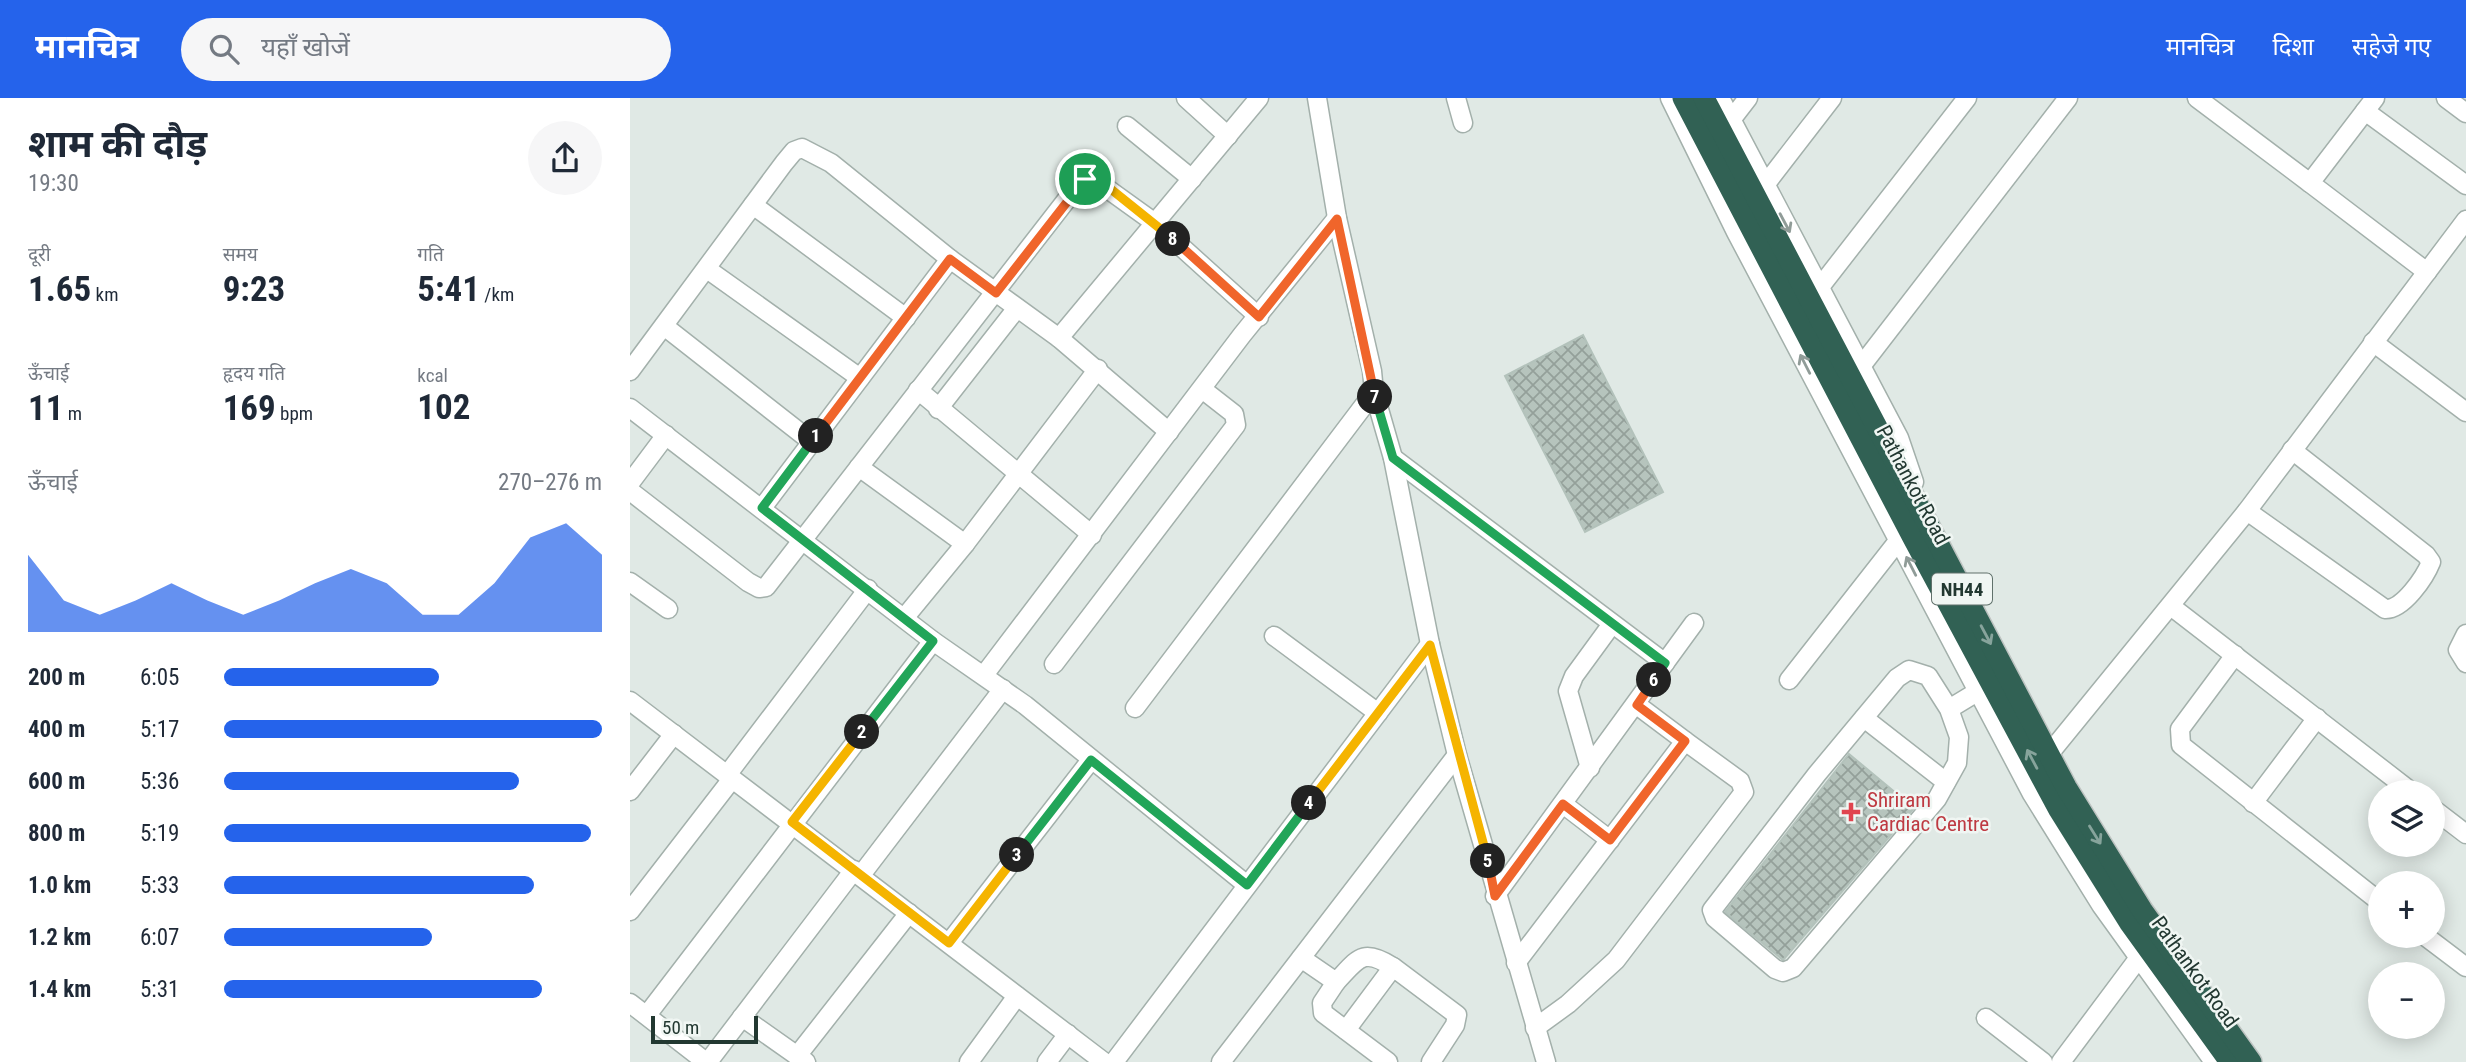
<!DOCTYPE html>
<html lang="hi">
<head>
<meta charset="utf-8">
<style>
  body { margin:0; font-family:"Roboto Condensed","Noto Sans Devanagari",sans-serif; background:#f6f6f7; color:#1f2937; height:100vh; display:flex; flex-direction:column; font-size:26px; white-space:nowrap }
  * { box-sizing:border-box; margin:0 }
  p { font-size:23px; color:#747a83 }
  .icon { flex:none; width:38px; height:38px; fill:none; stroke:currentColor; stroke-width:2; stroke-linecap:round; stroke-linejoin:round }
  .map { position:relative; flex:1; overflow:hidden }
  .side { display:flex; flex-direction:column; background:#fff; width:630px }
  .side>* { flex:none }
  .buttons { position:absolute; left:1738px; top:682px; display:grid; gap:14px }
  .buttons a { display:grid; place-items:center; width:77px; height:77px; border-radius:50%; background:#fff; box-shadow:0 4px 18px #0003; font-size:35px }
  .scale { position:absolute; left:21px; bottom:18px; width:107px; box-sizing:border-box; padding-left:7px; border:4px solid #223831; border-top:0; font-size:19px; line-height:24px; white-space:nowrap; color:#223831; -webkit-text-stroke:5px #f0f6f3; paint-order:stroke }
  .pin { position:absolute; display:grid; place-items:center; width:60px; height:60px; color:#fff; margin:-30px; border:4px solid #fff; border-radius:50%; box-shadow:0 2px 7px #0007 }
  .km { position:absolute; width:35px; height:35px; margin:-18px; border-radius:50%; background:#222; color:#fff; font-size:19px; line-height:35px; text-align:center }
  .round { display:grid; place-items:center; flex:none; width:74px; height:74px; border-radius:37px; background:#f6f6f7 }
  .overview { display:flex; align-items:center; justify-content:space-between; height:119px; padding:0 28px }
  h1 { font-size:38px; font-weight:700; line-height:52px }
  .figures { display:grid; grid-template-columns:repeat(3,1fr); gap:10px; height:119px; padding:7px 28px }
  .figures div { display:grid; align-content:center }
  .figures b { font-size:35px; font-weight:700 }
  .figures small { font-size:19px; font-weight:400 }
  .figures p { font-size:19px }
  .chart { height:196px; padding:14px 28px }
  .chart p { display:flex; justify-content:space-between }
  .chart svg { width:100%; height:126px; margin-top:7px; fill:#2563eb; opacity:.7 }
  ul { padding:0 28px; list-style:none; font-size:23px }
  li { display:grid; grid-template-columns:112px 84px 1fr; align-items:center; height:52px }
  li i { height:18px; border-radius:9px; background:#2563eb }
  header { display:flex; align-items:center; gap:42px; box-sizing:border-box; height:98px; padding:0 35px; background:#2563eb; color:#fff }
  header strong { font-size:33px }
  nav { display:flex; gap:38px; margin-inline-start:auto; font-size:24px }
  .search { width:490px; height:63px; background:#f6f6f7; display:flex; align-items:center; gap:18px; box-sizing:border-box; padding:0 24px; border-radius:38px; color:#747a83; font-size:26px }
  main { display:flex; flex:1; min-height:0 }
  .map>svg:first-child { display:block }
  .building { fill:url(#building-cross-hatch); stroke:#b3c2bb; stroke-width:2 }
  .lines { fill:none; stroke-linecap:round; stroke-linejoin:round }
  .minor-casing { stroke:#a3b0ab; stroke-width:21 }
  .highway-casing { stroke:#bdc3c1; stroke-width:24 }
  .minor { stroke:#fff; stroke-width:18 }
  .highway { stroke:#316154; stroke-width:21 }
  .oneway { stroke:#909c98 }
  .oneway2 { stroke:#87a49c }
  .split-1-casing { stroke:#fff; stroke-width:14 }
  .split-2-casing { stroke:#fff; stroke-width:14 }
  .split-3-casing { stroke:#fff; stroke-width:14 }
  .split-4-casing { stroke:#fff; stroke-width:14 }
  .split-5-casing { stroke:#fff; stroke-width:14 }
  .split-6-casing { stroke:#fff; stroke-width:14 }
  .split-7-casing { stroke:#fff; stroke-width:14 }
  .split-8-casing { stroke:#fff; stroke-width:14 }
  .split-9-casing { stroke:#fff; stroke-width:14 }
  .split-1 { stroke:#f0652b; stroke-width:9 }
  .split-2 { stroke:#22a559; stroke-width:9 }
  .split-3 { stroke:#f5b400; stroke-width:9 }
  .split-4 { stroke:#22a559; stroke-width:9 }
  .split-5 { stroke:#f5b400; stroke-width:9 }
  .split-6 { stroke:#f0652b; stroke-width:9 }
  .split-7 { stroke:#22a559; stroke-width:9 }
  .split-8 { stroke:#f0652b; stroke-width:9 }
  .split-9 { stroke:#f5b400; stroke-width:9 }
  .health-dot { fill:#e0444e; stroke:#f0f6f3; stroke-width:2.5 }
  .labels { text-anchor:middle; stroke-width:5; stroke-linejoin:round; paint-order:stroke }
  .shield { fill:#f0f6f3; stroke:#60716b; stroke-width:2 }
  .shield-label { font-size:19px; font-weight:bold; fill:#223831 }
  .street-label { font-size:21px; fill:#223831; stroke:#f0f6f3 }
  .health-label { font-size:21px; fill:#be3a42; stroke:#f0f6f3; text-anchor:start }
</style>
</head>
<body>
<header>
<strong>मानचित्र</strong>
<div class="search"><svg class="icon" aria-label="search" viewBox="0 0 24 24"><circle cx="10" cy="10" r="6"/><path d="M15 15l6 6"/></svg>यहाँ खोजें</div>
<nav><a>मानचित्र</a><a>दिशा</a><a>सहेजे गए</a></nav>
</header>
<main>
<section class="side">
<div class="overview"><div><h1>शाम की दौड़</h1><p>19:30</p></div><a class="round"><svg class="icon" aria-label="share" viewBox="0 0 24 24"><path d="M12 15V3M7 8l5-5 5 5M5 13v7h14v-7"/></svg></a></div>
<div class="figures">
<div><p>दूरी</p><b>1.65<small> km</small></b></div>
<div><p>समय</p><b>9:23</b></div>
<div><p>गति</p><b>5:41<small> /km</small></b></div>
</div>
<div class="figures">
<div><p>ऊँचाई</p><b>11<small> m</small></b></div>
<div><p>हृदय गति</p><b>169<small> bpm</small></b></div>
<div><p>kcal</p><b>102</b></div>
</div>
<div class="chart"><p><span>ऊँचाई</span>270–276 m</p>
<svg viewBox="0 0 160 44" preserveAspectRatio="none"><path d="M0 44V17L10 33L20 38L30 33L40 27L50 33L60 38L70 33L80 27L90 22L100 27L110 38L120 38L130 27L140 11L150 6L160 17V44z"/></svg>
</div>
<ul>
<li><b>200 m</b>6:05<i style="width:57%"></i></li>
<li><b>400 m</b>5:17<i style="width:100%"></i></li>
<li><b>600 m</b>5:36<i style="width:78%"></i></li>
<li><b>800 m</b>5:19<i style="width:97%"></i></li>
<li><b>1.0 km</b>5:33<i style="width:82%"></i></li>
<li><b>1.2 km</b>6:07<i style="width:55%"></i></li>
<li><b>1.4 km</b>5:31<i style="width:84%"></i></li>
</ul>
</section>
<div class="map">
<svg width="1836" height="964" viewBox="0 0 1836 964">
  <defs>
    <pattern id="building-cross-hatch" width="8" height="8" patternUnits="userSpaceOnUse" patternTransform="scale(1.75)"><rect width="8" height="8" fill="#b6c4bd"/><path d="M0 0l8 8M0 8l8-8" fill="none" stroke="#94a09a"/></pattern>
  </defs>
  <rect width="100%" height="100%" fill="#e0e9e5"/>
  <g class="building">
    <polygon points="953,237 1033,394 955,434 875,278"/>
    <polygon points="1219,656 1284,710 1153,862 1095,814"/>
  </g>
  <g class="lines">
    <g class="minor-casing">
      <g id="minor">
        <polyline points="556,0 598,38"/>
        <polyline points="687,0 707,120 742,273 744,294 763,360 800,546 827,657 916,964"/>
        <polyline points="826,0 833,25"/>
        <polyline points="1040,0 1106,134 1402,696 1471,807 1584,964"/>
        <polyline points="1090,0 1269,340 1284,384"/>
        <polyline points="1567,0 1680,85"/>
        <polyline points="1745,0 1680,85 1797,174"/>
        <polyline points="1816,0 1836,15"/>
        <polyline points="1735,13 1836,87"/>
        <polyline points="1101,22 1118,0"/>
        <polyline points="497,28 562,81"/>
        <polyline points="1135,87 1202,0"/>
        <polyline points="123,107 276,220"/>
        <polyline points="77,171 230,280"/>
        <polyline points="1190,189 1337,0"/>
        <polyline points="34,228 182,344"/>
        <polyline points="429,240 629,0"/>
        <polyline points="1743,244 1836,314"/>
        <polyline points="1232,267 1438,0"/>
        <polyline points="0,273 154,65 164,53 172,50 201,65 320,161 429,240 539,334"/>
        <polyline points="288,292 462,437"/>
        <polyline points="0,310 303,543 395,607 617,787"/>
        <polyline points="308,311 387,210"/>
        <polyline points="763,360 1035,565"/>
        <polyline points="229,369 335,446"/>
        <polyline points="0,385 36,337"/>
        <polyline points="0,393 118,484 129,490 136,489 448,87 461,79 525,125 629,219"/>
        <polyline points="132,410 320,161"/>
        <path d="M1617,413L1755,511C1773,512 1795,479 1801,464L1796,457L1662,352"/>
        <polyline points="0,484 38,511"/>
        <polyline points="1542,509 1783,695"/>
        <polyline points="275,519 335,446 468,271"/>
        <polyline points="1836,536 1828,552 1836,565"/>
        <polyline points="644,538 748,615"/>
        <polyline points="1605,557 1550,631 1551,647 1750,804"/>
        <polyline points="424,566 606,327 604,316 572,291"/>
        <polyline points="354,577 612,237 707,120"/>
        <polyline points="1159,582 1268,443"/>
        <polyline points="0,603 474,964"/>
        <polyline points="505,610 744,294"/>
        <polyline points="1319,611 1298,578 1279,572 1267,580 1187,676 1082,812 1085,820 1145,871 1153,874 1163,870 1307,701 1327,665 1329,639 1319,611 1347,594"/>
        <polyline points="1234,620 1316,684"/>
        <polyline points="1419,656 1617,413 1836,122"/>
        <polyline points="960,670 938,593 944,578 982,526"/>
        <polyline points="97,677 238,491"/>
        <polyline points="0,693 44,636"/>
        <polyline points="1623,705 1687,620"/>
        <polyline points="933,706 980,742"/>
        <polyline points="1802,710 1836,736"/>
        <polyline points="231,777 373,591"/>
        <polyline points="865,798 1064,525"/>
        <polyline points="0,813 102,681"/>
        <polyline points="1795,838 1836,869"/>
        <polyline points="319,845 461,662"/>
        <path d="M671,860L706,884C728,861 732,849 763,869"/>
        <polyline points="886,865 1055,643 1007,607"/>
        <polyline points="706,884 692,905 693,915 758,964"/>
        <polyline points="0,905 76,964"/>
        <polyline points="17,917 303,543"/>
        <polyline points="112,919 176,964"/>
        <polyline points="1356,920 1413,964"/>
        <polyline points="905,930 938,906 986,862 1114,694 1110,683 1055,643"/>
        <polyline points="716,932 763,869 827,917 825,927 801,964"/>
        <polyline points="167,958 279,815"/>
        <polyline points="78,964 224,772"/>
        <polyline points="339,964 387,898"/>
        <polyline points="417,964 438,936"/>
        <polyline points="484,964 800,546"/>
        <polyline points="591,964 827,657"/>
        <polyline points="1431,964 1508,861"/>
      </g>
    </g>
    <g class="highway-casing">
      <g id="highway">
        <polyline points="1053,0 1283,440 1429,712 1499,824 1600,964"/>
        <polyline points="1074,0 1436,689 1512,812 1621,964"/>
      </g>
    </g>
    <use href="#minor" class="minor"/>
    <use href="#highway" class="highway"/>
  </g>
  <defs><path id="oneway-shaft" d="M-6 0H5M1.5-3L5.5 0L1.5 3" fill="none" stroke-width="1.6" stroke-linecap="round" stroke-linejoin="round" transform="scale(1.75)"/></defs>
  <g class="oneway">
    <use href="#oneway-shaft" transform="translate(1155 125) rotate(62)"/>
    <use href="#oneway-shaft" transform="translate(1175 266) rotate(-117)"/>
    <use href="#oneway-shaft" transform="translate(1281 468) rotate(-117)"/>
  </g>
  <g class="oneway2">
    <use href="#oneway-shaft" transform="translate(1356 537) rotate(62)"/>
    <use href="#oneway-shaft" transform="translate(1402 661) rotate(-118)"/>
    <use href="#oneway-shaft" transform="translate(1465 737) rotate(58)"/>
  </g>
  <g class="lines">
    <g class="split-1-casing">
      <polyline id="split-1" points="186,338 320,161 366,195 455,81"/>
    </g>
    <g class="split-2-casing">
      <polyline id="split-2" points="186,338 132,410 303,543 232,634"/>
    </g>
    <g class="split-3-casing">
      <polyline id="split-3" points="232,634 162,724 319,845 387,757"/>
    </g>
    <g class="split-4-casing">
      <polyline id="split-4" points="387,757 461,662 617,787 679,705"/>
    </g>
    <g class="split-5-casing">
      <polyline id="split-5" points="679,705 800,547 858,763"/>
    </g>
    <g class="split-6-casing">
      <polyline id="split-6" points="858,763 865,798 933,706 980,742 1055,643 1007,607 1024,582"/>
    </g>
    <g class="split-7-casing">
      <polyline id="split-7" points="745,299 763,360 1035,565 1024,582"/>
    </g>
    <g class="split-8-casing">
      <polyline id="split-8" points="543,141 629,219 707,121 745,299"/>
    </g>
    <g class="split-9-casing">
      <polyline id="split-9" points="455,81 461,79 477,88 543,141"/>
    </g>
    <use href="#split-1" class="split-1"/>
    <use href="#split-2" class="split-2"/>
    <use href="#split-3" class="split-3"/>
    <use href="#split-4" class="split-4"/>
    <use href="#split-5" class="split-5"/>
    <use href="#split-6" class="split-6"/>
    <use href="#split-7" class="split-7"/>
    <use href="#split-8" class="split-8"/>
    <use href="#split-9" class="split-9"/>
  </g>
  <path class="health-dot" d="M1217.5 703.5h7v7h7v7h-7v7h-7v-7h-7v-7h7z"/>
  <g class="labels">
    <rect class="shield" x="1302" y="475.5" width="60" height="31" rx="5"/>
    <g class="shield-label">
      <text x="1332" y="498">NH44</text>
    </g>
    <g class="street-label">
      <text transform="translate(1283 387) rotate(62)" y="7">Pathankot Road</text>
      <text transform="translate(1565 874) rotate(54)" y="7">Pathankot Road</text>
    </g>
    <g class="health-label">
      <text x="1237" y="709">Shriram<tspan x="1237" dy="24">Cardiac Centre</tspan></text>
    </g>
  </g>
</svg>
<div class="buttons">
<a><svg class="icon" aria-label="layers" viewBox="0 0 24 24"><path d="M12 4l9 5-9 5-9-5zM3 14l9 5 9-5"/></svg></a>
<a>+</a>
<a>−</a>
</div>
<div class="scale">50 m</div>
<div class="pin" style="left:455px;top:81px;background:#1e9e55"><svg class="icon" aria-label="arrive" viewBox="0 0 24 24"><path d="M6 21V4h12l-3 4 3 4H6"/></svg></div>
<b class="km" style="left:186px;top:338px">1</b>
<b class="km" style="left:232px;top:634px">2</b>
<b class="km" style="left:387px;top:757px">3</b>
<b class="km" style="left:679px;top:705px">4</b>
<b class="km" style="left:858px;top:763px">5</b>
<b class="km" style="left:1024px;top:582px">6</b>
<b class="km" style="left:745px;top:299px">7</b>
<b class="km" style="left:543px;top:141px">8</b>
</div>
</main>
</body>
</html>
